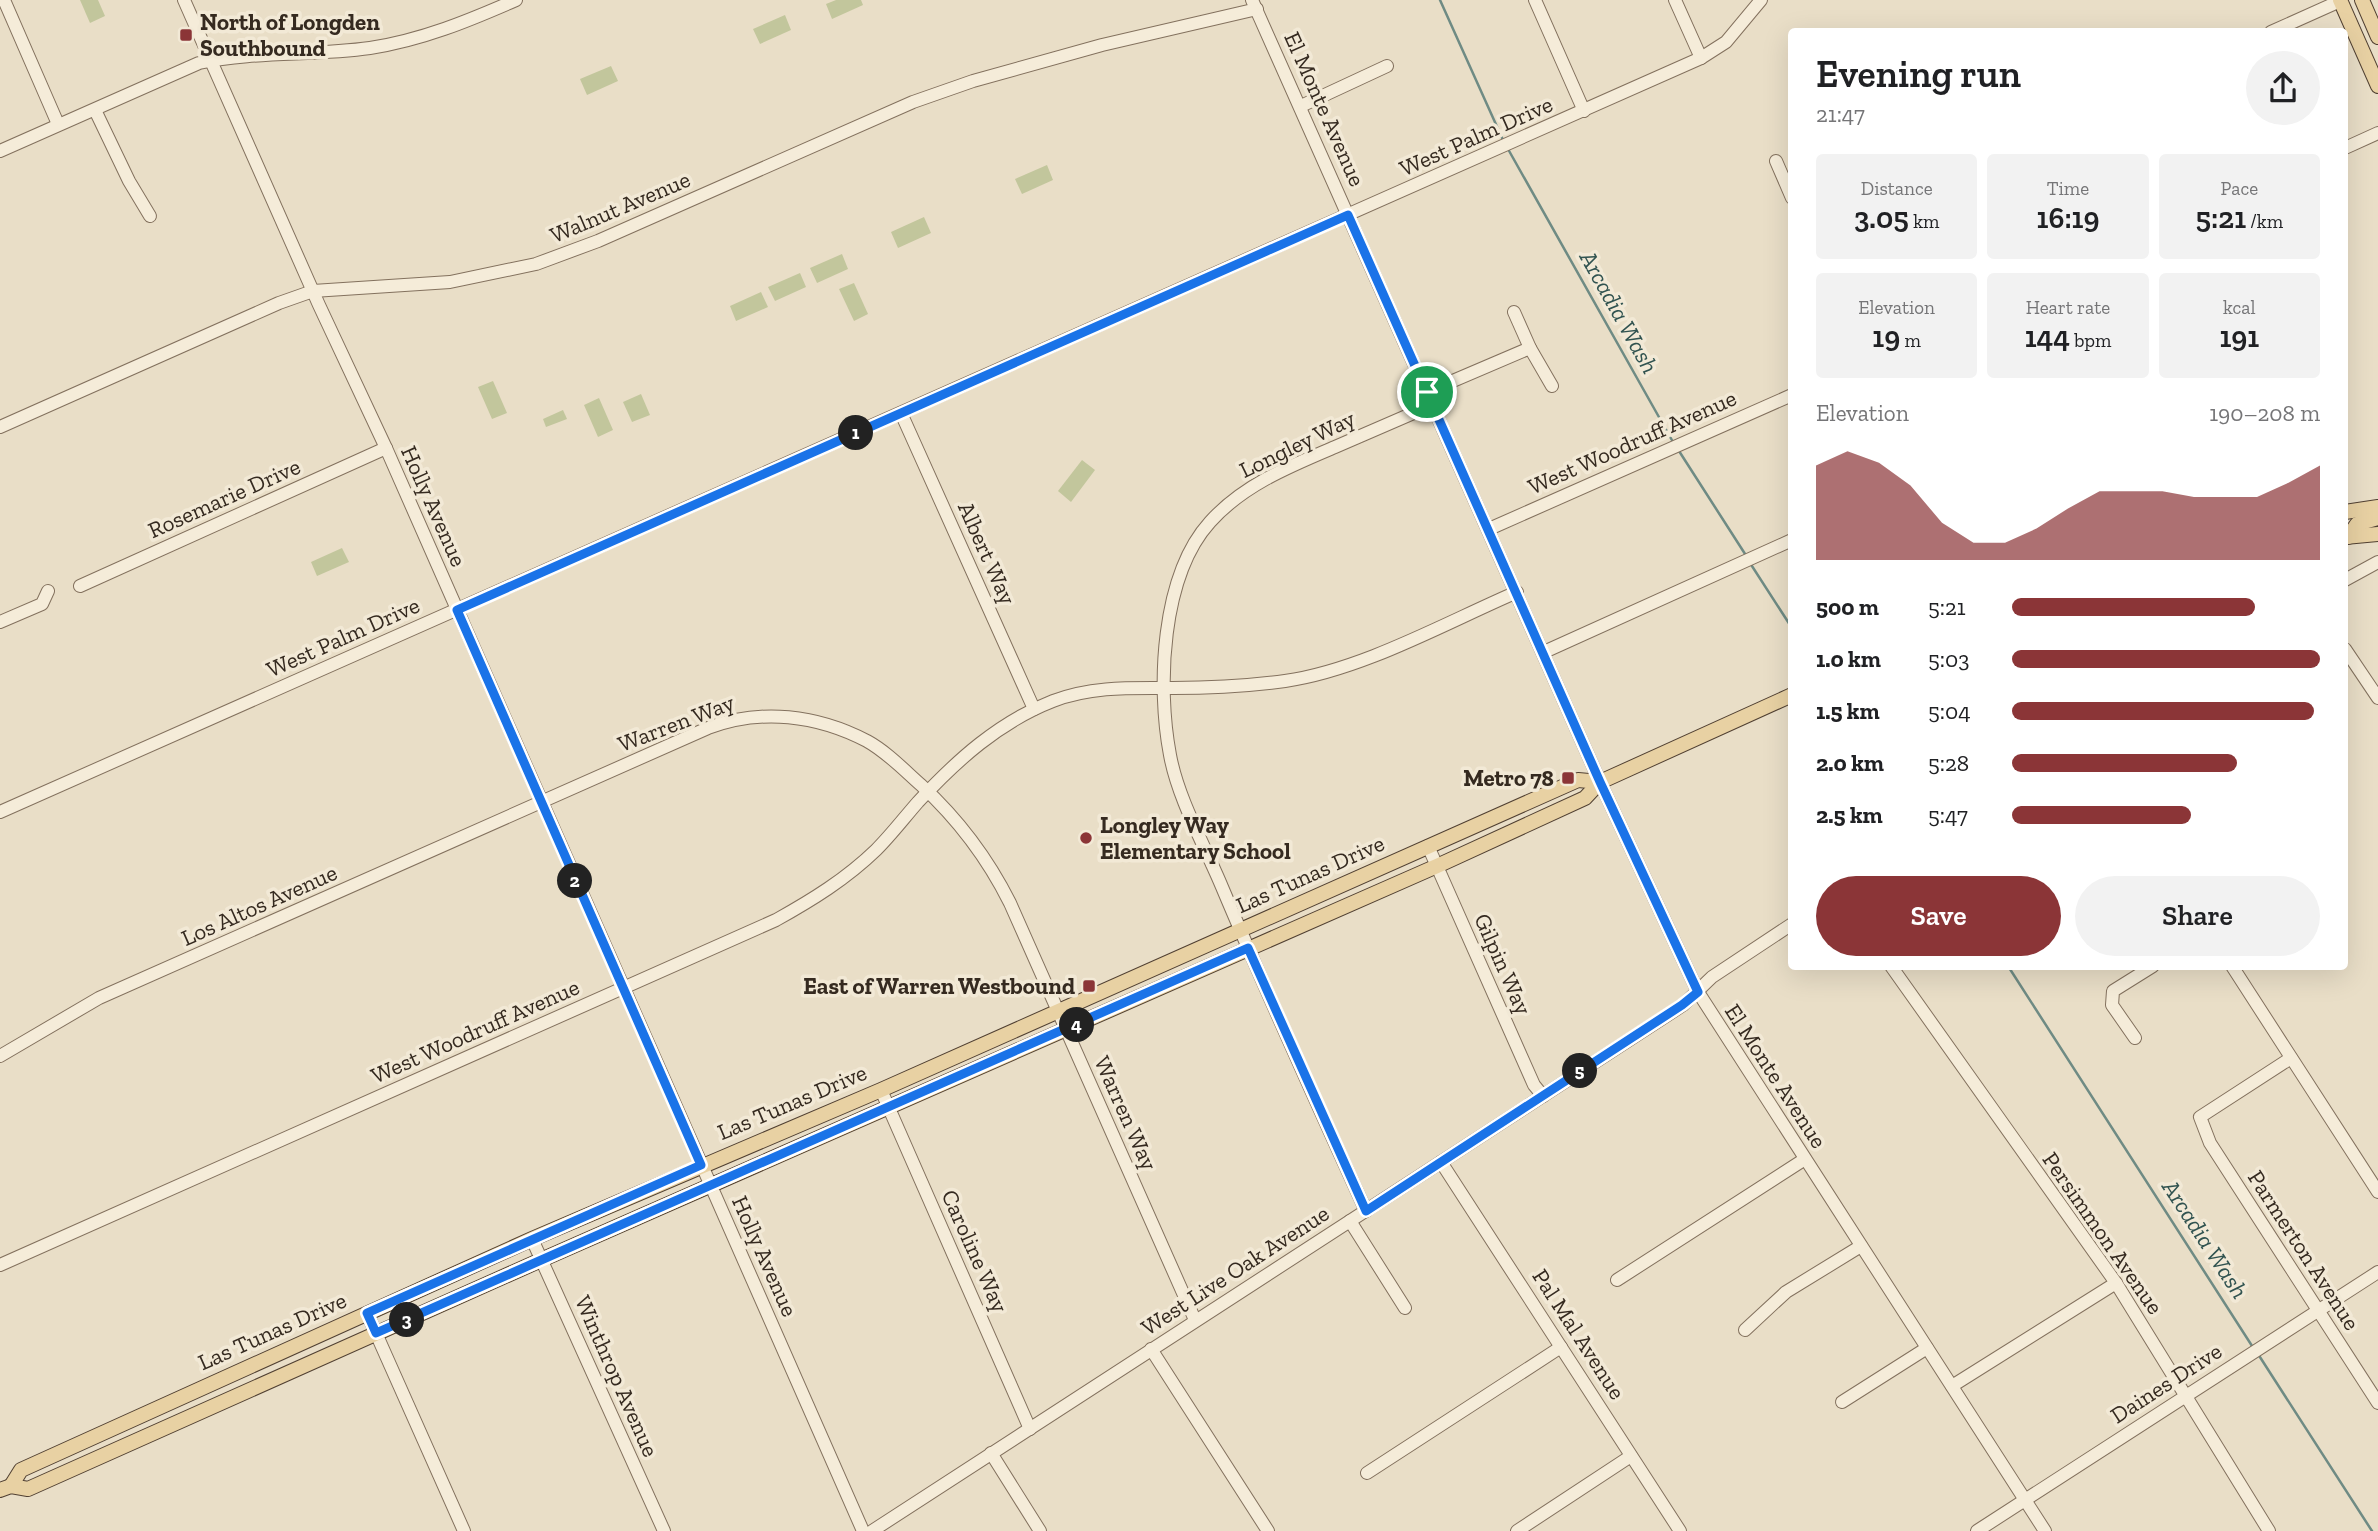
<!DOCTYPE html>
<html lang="en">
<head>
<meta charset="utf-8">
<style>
  body { margin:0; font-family:"Zilla Slab",serif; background:#f2f2f2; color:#202124; height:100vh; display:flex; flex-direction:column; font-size:26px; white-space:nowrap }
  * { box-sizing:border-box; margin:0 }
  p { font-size:23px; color:#757577 }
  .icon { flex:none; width:38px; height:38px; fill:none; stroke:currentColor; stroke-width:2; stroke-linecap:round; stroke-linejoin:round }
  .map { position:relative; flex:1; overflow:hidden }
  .side { position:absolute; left:1788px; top:28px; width:560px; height:942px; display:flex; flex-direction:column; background:#fff; border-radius:7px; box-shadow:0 7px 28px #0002 }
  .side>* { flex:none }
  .pin { position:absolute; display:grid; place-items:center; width:60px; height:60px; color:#fff; margin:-30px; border:4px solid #fff; border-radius:50%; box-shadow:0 2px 7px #0007 }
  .km { position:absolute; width:35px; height:35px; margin:-18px; border-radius:50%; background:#222; color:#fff; font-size:19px; line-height:35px; text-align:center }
  .round { display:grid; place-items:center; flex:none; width:74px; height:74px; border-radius:37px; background:#f2f2f2 }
  .headline { display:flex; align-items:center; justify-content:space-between; height:119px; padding:0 28px }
  h1 { font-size:38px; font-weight:600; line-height:52px }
  .metrics { display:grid; grid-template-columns:repeat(3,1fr); gap:10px; height:119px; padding:7px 28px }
  .metrics div { display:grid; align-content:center; border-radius:7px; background:#f2f2f2; text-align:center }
  .metrics b { font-size:30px; font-weight:600 }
  .metrics small { font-size:19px; font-weight:400 }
  .metrics p { font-size:19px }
  .chart { height:196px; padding:14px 28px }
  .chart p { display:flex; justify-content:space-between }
  .chart svg { width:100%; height:126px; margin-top:7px; fill:#8b3537; opacity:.7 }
  .cta { display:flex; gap:14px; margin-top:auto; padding:14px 28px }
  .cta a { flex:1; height:80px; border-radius:42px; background:#8b3537; color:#fff; font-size:28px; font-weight:600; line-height:80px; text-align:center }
  .cta a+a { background:#f2f2f2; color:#202124 }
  ul { padding:0 28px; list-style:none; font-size:23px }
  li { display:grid; grid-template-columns:112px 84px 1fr; align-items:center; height:52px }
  li i { height:18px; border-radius:9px; background:#8b3537 }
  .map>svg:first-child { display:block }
  .green { fill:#c2c69c }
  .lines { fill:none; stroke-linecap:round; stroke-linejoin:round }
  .stream { stroke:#6f8b84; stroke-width:2.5 }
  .minor-casing { stroke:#83715e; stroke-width:14 }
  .major-casing { stroke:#514032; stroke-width:16 }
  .minor { stroke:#f5ecd9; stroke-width:12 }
  .major { stroke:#e8d1a3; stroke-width:14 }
  .route-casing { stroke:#fff; stroke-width:14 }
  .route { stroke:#1a73e8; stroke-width:9 }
  .poi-dot { fill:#8b3537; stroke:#f2e9d6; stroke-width:2.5 }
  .labels { text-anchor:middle; stroke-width:7; stroke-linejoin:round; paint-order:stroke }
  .poi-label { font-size:23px; font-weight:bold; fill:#352a20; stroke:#f2e9d6; text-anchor:start }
  .street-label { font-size:23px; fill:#352a20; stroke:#f2e9d6 }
  .water-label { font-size:24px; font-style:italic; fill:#315350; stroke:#f2e9d6 }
</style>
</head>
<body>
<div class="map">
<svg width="2378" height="1531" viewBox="0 0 2378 1531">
  <rect width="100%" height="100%" fill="#e9dec7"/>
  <g class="green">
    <polygon points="80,0 98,0 105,16 90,23"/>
    <polygon points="836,0 861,0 863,5 832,19 826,4"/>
    <polygon points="785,15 791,30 760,44 753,29"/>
    <polygon points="611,66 618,81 587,95 580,79"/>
    <polygon points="1047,165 1053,180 1022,194 1015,179"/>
    <polygon points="924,217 931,233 898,248 891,232"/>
    <polygon points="842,254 848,269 817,283 810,268"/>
    <polygon points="800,273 806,287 775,301 768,287"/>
    <polygon points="854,283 868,314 854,321 839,289"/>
    <polygon points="761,292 768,307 736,321 730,306"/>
    <polygon points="493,381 507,413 492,419 478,387"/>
    <polygon points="641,394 650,415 632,422 623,402"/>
    <polygon points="599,398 613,430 598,437 584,405"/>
    <polygon points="563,410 567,419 546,427 543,419"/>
    <polygon points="1082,460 1095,470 1071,502 1058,491"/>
    <polygon points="342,548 349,562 317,576 311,562"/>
  </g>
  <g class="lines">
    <g class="stream">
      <polyline points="1440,0 1503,140"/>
      <polyline points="1508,149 1673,442"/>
      <polyline points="1679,451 1747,557"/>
      <polyline points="1750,563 1792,628"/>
      <polyline points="2008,966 2254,1349"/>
      <polyline points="2258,1354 2372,1531"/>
    </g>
    <g class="minor-casing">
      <g id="minor">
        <polyline points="4,0 58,124"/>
        <polyline points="184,0 319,305 386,448 863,1531"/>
        <polyline points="1252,0 1600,782 1698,992 2045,1531"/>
        <polyline points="1535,0 1584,111"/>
        <polyline points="1675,0 1701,58"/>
        <polyline points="2271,32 2340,1"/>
        <polyline points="1301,106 1387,66"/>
        <polyline points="95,110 129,181 150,216"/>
        <polyline points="2345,148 2378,133"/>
        <path d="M0,151L199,63C255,51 313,56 370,48C422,40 468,21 516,0"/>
        <polyline points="1776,161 1792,198"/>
        <polyline points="1514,312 1530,348 1552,386"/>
        <polyline points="1427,392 1530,348"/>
        <polyline points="901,413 1034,709"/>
        <polyline points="0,427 279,303 313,291 450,282 536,264 598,241 913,102 973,81 1102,45 1257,9"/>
        <polyline points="1489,529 1792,395"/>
        <polyline points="2345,580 2378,562"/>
        <polyline points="80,586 386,448"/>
        <polyline points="0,622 42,604 48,591"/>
        <polyline points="2345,649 2378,698"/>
        <polyline points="1544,652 1792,540"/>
        <polyline points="0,812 1701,58 1726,42 1761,0"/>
        <polyline points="1428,846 1534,1085 1543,1096"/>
        <polyline points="1891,966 2116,1283 2269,1531"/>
        <polyline points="2232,966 2378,1192"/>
        <polyline points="2135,1038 2112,1005 2113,991 2153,966"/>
        <path d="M0,1056L99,998L708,728C761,708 817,715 867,741C887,752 904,770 921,785C959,820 987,857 1010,903L1195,1320"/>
        <polyline points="2291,1058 2200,1117 2210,1143 2378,1403"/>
        <polyline points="881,1090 1030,1429"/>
        <polyline points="1441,1162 1680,1531"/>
        <path d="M1366,1211C1317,1104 1268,996 1222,887C1205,846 1178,799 1170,755C1157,687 1161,576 1210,522C1243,485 1290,466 1335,447C1368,433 1400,419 1432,405"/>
        <polyline points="1350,1221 1405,1308"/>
        <polyline points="532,1239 664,1531"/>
        <path d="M0,1265L776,920C812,900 846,879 876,850C891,835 904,818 918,802C957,760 999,722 1053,701C1092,686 1132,688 1173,688C1210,688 1248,686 1285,681C1362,670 1445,623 1517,592"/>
        <polyline points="1617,1280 1805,1159"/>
        <polyline points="367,1313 464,1531"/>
        <polyline points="1745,1330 1786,1292 1861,1246"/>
        <polyline points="1151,1349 1268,1531"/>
        <polyline points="1952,1386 2116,1283"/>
        <polyline points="1842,1402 1927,1348"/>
        <polyline points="991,1453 1040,1531"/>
        <polyline points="1367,1473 1561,1347"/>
        <polyline points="872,1531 1683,1005 1712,977 1792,924"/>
        <polyline points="1517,1531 1631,1456"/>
        <polyline points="1977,1531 2378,1272"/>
      </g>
    </g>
    <g class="major-casing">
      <g id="major">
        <polyline points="2340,0 2378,86"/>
        <polyline points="2362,0 2378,37"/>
        <polyline points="2345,512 2378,507"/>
        <polyline points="2345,537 2378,534"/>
        <polyline points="2348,537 2357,524 2378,518"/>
        <polyline points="11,1486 21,1470 532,1239 881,1090 1578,780 1600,782"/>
        <polyline points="0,1490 11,1486 28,1489 541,1260 1437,866 1585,798 1600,782 1792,695"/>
      </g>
    </g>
    <use href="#minor" class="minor"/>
    <use href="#major" class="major"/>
  </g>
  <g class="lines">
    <g class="route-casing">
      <polygon id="route" points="1348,215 1600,782 1698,992 1682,1005 1366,1211 1248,948 376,1333 367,1313 701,1165 457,610"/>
    </g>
    <use href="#route" class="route"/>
  </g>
  <g class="poi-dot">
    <rect x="179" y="28" width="14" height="14" rx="3.5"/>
    <rect x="1561" y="771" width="14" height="14" rx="3.5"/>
    <circle cx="1086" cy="838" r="7"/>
    <rect x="1082" y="979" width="14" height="14" rx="3.5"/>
  </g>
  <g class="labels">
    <g class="poi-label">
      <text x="200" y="30">North of Longden<tspan x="200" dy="26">Southbound</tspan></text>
      <text x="1554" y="786" text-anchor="end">Metro 78</text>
      <text x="1100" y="833">Longley Way<tspan x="1100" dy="26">Elementary School</tspan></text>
      <text x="1075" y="994" text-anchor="end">East of Warren Westbound</text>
    </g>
    <g class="street-label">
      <text transform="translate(1325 109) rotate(66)" y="8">El Monte Avenue</text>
      <text transform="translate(1476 136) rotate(-24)" y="8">West Palm Drive</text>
      <text transform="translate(620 207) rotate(-23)" y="8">Walnut Avenue</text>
      <text transform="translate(1632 442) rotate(-24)" y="8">West Woodruff Avenue</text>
      <text transform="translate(1297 444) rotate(-26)" y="8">Longley Way</text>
      <text transform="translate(224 498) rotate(-24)" y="8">Rosemarie Drive</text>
      <text transform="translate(434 506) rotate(66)" y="8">Holly Avenue</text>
      <text transform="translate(987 553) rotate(66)" y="8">Albert Way</text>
      <text transform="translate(343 637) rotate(-24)" y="8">West Palm Drive</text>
      <text transform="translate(676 723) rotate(-21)" y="8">Warren Way</text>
      <text transform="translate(1310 874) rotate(-24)" y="8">Las Tunas Drive</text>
      <text transform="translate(259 905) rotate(-24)" y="8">Los Altos Avenue</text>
      <text transform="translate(1503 964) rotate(66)" y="8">Gilpin Way</text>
      <text transform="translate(475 1031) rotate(-24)" y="8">West Woodruff Avenue</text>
      <text transform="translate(1776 1076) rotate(57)" y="8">El Monte Avenue</text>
      <text transform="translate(792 1102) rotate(-23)" y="8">Las Tunas Drive</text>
      <text transform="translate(1126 1113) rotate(66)" y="8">Warren Way</text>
      <text transform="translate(2103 1233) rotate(55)" y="8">Persimmon Avenue</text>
      <text transform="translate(2304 1250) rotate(57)" y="8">Parmerton Avenue</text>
      <text transform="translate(975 1251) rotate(66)" y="8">Caroline Way</text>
      <text transform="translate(765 1256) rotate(66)" y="8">Holly Avenue</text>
      <text transform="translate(1235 1270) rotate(-33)" y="8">West Live Oak Avenue</text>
      <text transform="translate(272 1331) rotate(-24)" y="8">Las Tunas Drive</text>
      <text transform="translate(1579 1334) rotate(57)" y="8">Pal Mal Avenue</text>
      <text transform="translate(617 1376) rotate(66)" y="8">Winthrop Avenue</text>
      <text transform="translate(2166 1383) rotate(-33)" y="8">Daines Drive</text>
    </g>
    <g class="water-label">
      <text transform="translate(1619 312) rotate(61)" y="8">Arcadia Wash</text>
      <text transform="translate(2205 1239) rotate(57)" y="8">Arcadia Wash</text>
    </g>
  </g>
</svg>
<div class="pin" style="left:1427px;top:392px;background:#1e9e55"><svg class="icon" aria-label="arrive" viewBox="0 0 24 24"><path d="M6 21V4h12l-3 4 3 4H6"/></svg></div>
<b class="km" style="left:856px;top:433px">1</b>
<b class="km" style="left:575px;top:881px">2</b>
<b class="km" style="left:407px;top:1320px">3</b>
<b class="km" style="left:1077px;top:1025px">4</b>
<b class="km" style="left:1580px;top:1071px">5</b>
<section class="side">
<div class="headline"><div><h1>Evening run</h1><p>21:47</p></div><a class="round"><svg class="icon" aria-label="share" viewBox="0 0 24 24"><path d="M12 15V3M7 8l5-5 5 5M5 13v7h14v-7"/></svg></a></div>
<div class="metrics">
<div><p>Distance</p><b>3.05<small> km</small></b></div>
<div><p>Time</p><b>16:19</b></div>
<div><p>Pace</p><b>5:21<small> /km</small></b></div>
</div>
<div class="metrics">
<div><p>Elevation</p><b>19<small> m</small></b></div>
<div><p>Heart rate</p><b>144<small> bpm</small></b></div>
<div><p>kcal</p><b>191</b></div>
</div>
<div class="chart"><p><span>Elevation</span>190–208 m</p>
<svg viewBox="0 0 160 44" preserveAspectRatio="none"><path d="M0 44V11L10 6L20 10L30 18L40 31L50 38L60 38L70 33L80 26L90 20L100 20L110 20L120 22L130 22L140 22L150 17L160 11V44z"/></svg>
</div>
<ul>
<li><b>500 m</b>5:21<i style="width:79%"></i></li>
<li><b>1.0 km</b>5:03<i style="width:100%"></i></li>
<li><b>1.5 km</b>5:04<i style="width:98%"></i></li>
<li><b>2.0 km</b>5:28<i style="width:73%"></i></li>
<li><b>2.5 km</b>5:47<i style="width:58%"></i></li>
</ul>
<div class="cta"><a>Save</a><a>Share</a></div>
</section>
</div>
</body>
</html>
